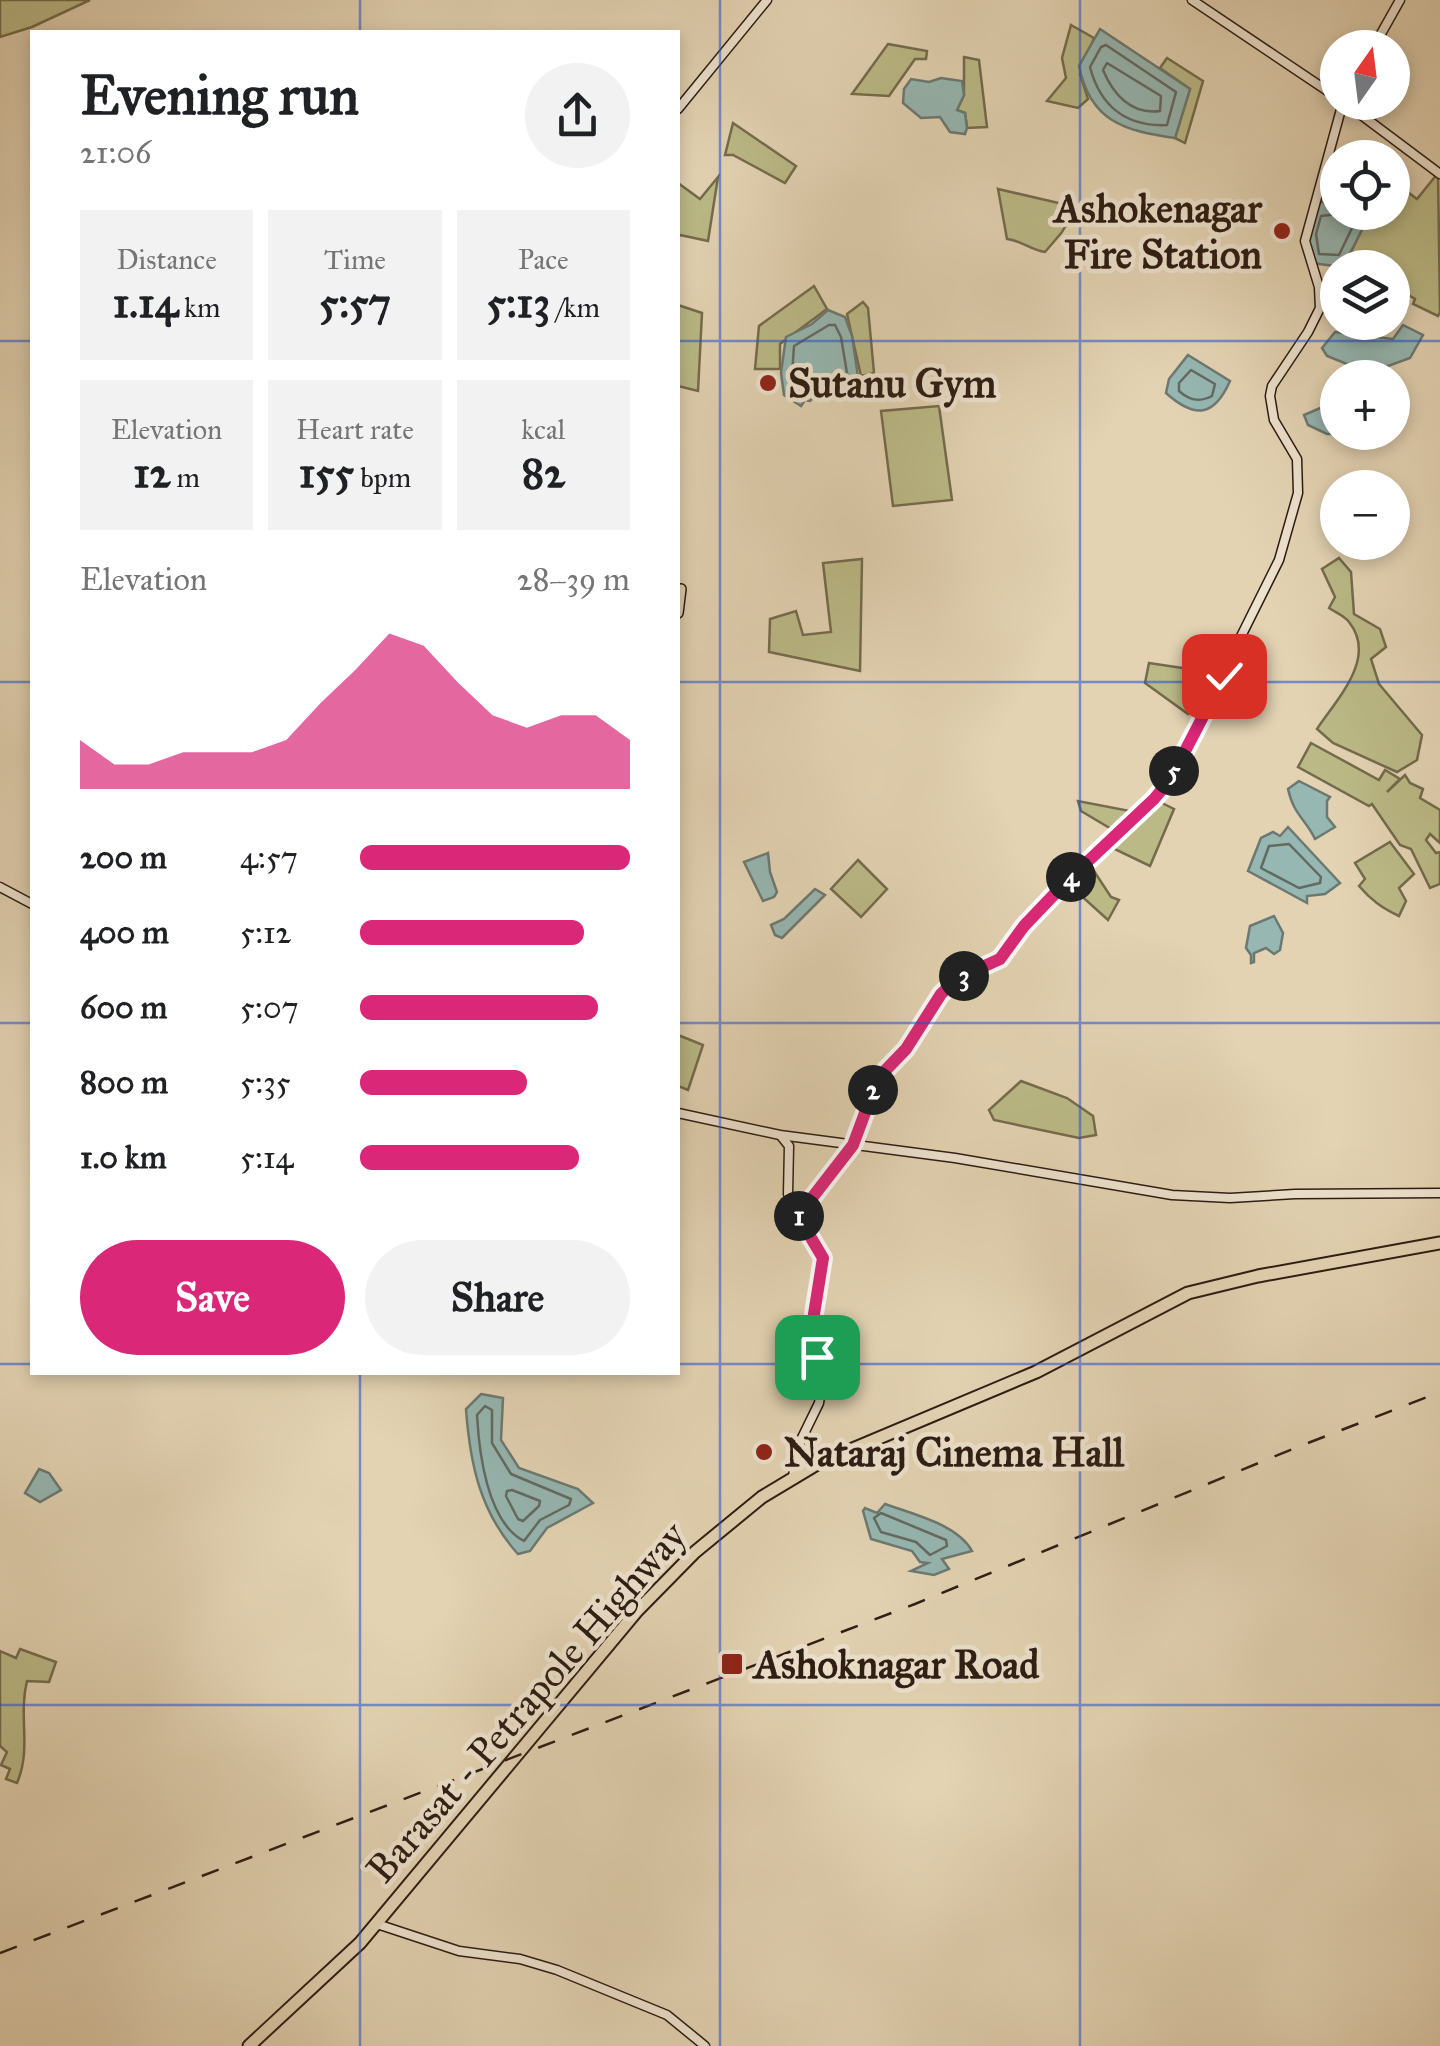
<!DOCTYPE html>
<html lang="en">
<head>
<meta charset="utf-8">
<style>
  body { margin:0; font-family:"IM FELL Great Primer",serif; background:#f2f2f2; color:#202124; height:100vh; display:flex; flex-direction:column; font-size:38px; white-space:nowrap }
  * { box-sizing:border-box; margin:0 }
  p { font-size:32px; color:#757577 }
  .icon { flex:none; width:55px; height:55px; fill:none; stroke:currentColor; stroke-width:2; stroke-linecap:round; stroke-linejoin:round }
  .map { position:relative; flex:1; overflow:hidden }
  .drawer { position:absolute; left:30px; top:30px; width:650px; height:1345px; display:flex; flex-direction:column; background:#fff; border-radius:0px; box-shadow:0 5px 15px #0003 }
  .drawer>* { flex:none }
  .needle { width:65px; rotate:14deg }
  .tools { position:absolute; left:1320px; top:30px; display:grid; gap:20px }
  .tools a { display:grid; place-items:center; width:90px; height:90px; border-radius:50%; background:#fff; box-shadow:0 5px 15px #0003; font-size:50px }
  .pin { position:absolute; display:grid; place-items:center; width:85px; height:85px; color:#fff; margin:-42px; border-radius:20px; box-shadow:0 5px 15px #0006 }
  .km { position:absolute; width:50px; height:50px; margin:-25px; border-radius:50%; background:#222; color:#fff; font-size:28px; line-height:50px; text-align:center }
  .round { display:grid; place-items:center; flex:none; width:105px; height:105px; border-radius:52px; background:#f2f2f2 }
  .overview { display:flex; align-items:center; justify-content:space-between; height:170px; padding:0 50px }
  h1 { font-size:55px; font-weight:700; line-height:75px }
  .metrics { display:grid; grid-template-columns:repeat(3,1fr); gap:15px; height:170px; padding:10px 50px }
  .metrics div { display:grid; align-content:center; border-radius:0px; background:#f2f2f2; text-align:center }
  .metrics b { font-size:42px; font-weight:700 }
  .metrics small { font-size:28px; font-weight:400 }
  .metrics p { font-size:28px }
  .chart { height:280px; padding:20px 50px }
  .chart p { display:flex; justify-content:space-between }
  .chart svg { width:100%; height:180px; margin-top:10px; fill:#db2777; opacity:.7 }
  .button { display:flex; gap:20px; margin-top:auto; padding:20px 50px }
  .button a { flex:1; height:115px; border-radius:60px; background:#db2777; color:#fff; font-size:40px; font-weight:700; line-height:115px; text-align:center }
  .button a+a { background:#f2f2f2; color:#202124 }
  ul { padding:0 50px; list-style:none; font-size:32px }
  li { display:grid; grid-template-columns:160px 120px 1fr; align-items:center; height:75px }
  li i { height:25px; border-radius:12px; background:#db2777 }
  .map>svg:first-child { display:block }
  .green { fill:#bbba87; stroke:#746b4d; stroke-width:2.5 }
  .water { fill:#96b7b2; stroke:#6c7972; stroke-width:2.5 }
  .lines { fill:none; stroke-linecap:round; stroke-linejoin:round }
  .shore { stroke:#626a62; stroke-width:2.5 }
  .secondary-casing { stroke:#2d1c13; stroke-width:11 }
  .primary-casing { stroke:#2d1c13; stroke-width:12 }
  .highway-casing { stroke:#2d1c13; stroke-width:15 }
  .secondary { stroke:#ede2ce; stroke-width:8 }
  .primary { stroke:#e3d3b3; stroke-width:9 }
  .highway { stroke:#e3d3b3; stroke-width:11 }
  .rail { stroke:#2d1c13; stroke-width:2.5; stroke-dasharray:18 18; stroke-linecap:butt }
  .route-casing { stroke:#fff; stroke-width:20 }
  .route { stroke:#db2777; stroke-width:12 }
  .grid { fill:none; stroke:#1d4ed8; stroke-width:2.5; stroke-opacity:0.55 }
  .poi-dot { fill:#8f2418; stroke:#ede2ce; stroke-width:4 }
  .labels { text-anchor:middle; stroke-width:9; stroke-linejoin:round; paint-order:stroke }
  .poi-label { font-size:40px; font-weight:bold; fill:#2d1c13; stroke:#ede2ce; text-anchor:start }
  .street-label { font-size:40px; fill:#2d1c13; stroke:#ede2ce }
</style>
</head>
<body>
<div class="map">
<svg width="1440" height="2046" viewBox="0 0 1440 2046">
  <rect width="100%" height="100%" fill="#e3d3b3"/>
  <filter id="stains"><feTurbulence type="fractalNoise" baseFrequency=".002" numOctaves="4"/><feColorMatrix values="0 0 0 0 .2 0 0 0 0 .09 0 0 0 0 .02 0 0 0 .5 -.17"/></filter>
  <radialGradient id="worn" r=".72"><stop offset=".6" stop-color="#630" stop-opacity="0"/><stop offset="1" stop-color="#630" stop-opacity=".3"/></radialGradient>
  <g class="green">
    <polygon points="0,0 90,0 32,27 0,37"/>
    <polygon points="1071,25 1094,38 1080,74 1088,99 1078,108 1047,101 1066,78 1062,58"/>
    <polygon points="888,44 927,51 926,59 915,59 889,96 852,94"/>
    <polygon points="964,57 979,60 987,127 967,128 965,113 957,110 964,95"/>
    <polygon points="1167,58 1203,81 1185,143 1175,138 1190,89 1160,68"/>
    <polygon points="733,123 796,166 785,183 733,155 725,155"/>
    <polygon points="1438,173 1440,312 1438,316 1413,304 1415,299 1402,291 1393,309 1393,285 1398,278 1393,278 1392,268 1361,267 1347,260 1370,213 1392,212 1393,181 1417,199"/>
    <polygon points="718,177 708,241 680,235 678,239 678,183 700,199"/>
    <path d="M998,189L1076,207L1062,232L1045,252C1031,250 1020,240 1007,239Z"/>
    <polygon points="814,286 827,309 780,344 780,369 755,369 759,326"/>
    <polygon points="863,302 868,308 874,373 861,376 847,314"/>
    <polygon points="678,305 702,313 698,391 678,386"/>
    <polygon points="939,406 952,500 893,506 881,411"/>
    <path d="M1339,558L1351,572L1354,614L1380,629L1386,647L1371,659L1379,684L1422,735L1417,760L1397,772L1333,743L1317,729C1336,700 1378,658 1349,622C1345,616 1335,612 1329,608L1335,597L1322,569Z"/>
    <polygon points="862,559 860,671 769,652 770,619 796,611 803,635 831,632 823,563"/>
    <polygon points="1149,663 1216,673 1214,681 1206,680 1212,684 1197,712 1192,710 1188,714 1145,683"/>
    <polygon points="1311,743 1379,780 1385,770 1400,779 1387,792 1405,775 1410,783 1423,789 1420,798 1440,810 1440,843 1430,834 1426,840 1436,853 1440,852 1440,884 1430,888 1411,849 1400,845 1372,804 1369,806 1298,767"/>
    <polygon points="1154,799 1174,809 1150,866 1106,845 1118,833 1081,811 1078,801 1140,813"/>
    <path d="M1390,842L1414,874L1399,888L1406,901L1399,916C1382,908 1371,900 1359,886L1365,879L1355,863Z"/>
    <polygon points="858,860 887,889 861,917 831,889"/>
    <polygon points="1088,862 1111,897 1119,900 1108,920 1066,882"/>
    <polygon points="678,1035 703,1045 688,1090 678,1086"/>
    <polygon points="1021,1081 1067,1098 1093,1116 1096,1135 1079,1138 994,1120 989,1110"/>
    <path d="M20,1649L56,1662L49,1682L27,1681C18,1717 32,1748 17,1783L6,1779L10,1769L1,1765L7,1752L0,1746V1651L16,1658Z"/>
  </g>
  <g class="water">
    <path d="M1100,29L1190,89L1175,138C1124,131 1090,121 1079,66Z"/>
    <polygon points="941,78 962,81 964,95 957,110 965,113 967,128 965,134 950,132 940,117 921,118 903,103 904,89 911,79 929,82"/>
    <polygon points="1315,199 1337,208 1338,212 1349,213 1367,220 1343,267 1311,263 1306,250"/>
    <polygon points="828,310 845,317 852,336 861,397 816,395 810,401 805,400 801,406 784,395 781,373 786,337 812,324"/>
    <polygon points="1403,325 1423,335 1410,358 1369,373 1327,356 1322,348 1335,332 1393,339"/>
    <path d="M1188,355L1230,381C1214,417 1195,419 1166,393L1169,379Z"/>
    <polygon points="1325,406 1337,415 1337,434 1327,434 1308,425 1304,415"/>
    <path d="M1299,781L1330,797L1327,801V817L1335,827L1315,839C1306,819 1294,816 1288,789Z"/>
    <polygon points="1288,827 1340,883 1325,894 1307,896 1307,903 1248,871 1261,838 1273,832 1280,836"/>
    <polygon points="768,853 770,872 777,892 774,897 763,901 744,862"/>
    <polygon points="815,889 825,895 782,938 775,935 771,925 784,919"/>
    <polygon points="1274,916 1283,933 1280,950 1274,954 1266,948 1254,953 1254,962 1251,963 1251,955 1246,948 1250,926"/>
    <path d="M481,1394L503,1398L501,1440L519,1468L578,1489L593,1503L547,1528L530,1551L518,1554C480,1512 470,1464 466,1409Z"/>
    <polygon points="39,1469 49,1473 61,1490 40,1502 25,1493"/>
    <path d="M885,1504C912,1514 957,1524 972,1551L942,1559L949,1569L934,1575L911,1571L928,1563L920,1562L912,1551L871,1539L863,1511L865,1508L877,1513Z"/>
  </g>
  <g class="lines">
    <g class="shore">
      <path d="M1106,45L1176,92L1167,125C1126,127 1100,106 1090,67L1101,47Z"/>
      <path d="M1107,63L1161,96L1160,111C1131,115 1113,94 1103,70Z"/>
      <polygon points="1347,213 1353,226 1339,255 1319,254 1316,234 1321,216"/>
      <polygon points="829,325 835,325 841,337 849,385 840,388 816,385 796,391 792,375 794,346"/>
      <path d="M1191,370L1215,384L1212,396C1199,403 1189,400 1179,391V383Z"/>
      <polygon points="1289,844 1321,877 1320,883 1299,888 1261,868 1269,846"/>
      <path d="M485,1406L492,1410V1443L511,1474L571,1499L569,1505L540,1520L524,1541C487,1522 479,1452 477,1415Z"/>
      <polygon points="512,1490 540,1501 539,1506 523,1521 518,1519 506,1496 507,1491"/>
      <polygon points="881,1513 946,1540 947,1546 930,1555 916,1542 881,1532 874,1518"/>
    </g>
    <g class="secondary-casing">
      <g id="secondary">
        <polyline points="1192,0 1338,98"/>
        <polyline points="1373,48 1400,0"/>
        <polyline points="1344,102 1440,174"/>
        <polyline points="678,109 767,0"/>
        <polyline points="0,887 32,904"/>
        <polyline points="678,1113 780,1135 955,1158 1172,1195 1230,1198 1295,1194 1440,1193"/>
        <polyline points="781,1136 789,1146 788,1194 819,1248 823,1268 814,1314 821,1390 819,1403 798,1446 793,1477"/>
        <polyline points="799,1216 853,1145 878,1079 911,1043 948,986 1000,959 1024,926 1154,799 1170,779 1279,560 1298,493 1297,459 1274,420 1270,396 1272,386 1308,332 1320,308 1319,287 1305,241 1343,102"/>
        <polyline points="377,1924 459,1951 520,1959 557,1970 667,2015 705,2046"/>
      </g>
    </g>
    <g class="primary-casing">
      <polyline id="primary" points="678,613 681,589"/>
    </g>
    <g class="highway-casing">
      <polyline id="highway" points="249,2046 360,1943 637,1611 695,1552 762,1497 817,1464 1036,1372 1188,1293 1258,1276 1440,1243"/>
    </g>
    <use href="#secondary" class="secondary"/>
    <use href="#primary" class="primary"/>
    <use href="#highway" class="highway"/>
    <polyline class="rail" points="0,1953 915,1604 1295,1448 1440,1392"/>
  </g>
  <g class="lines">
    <g class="route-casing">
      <polyline id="route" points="817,1357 814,1314 823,1258 798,1216 853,1145 878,1078 906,1049 941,994 958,978 1000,959 1024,926 1066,882 1154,799 1170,780 1224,676"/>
    </g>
    <use href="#route" class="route"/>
  </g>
  <path class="grid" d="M360,0V32M720,0V2046M1080,0V2046M0,341H32M678,341H1440M0,682H32M678,682H1440M0,1023H32M678,1023H1440M0,1364H32M678,1364H1440M360,1372V2046M0,1705H1440"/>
  <g class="poi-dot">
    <circle cx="1282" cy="231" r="10"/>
    <circle cx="768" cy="383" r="10"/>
    <circle cx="764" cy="1452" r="10"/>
    <rect x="720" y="1652" width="24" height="24" rx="5"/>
  </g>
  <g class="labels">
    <g class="poi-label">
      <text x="1262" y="222" text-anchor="end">Ashokenagar<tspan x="1262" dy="46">Fire Station</tspan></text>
      <text x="788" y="397">Sutanu Gym</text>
      <text x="784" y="1466">Nataraj Cinema Hall</text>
      <text x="754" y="1678">Ashoknagar Road</text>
    </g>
    <g class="street-label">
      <text transform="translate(526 1702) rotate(-49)" y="14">Barasat - Petrapole Highway</text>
    </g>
  </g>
  <rect width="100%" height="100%" filter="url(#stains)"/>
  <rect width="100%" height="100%" fill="url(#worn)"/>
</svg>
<div class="tools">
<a><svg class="needle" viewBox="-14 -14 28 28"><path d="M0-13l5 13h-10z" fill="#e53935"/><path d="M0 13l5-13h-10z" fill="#757577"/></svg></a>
<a><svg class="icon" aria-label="locate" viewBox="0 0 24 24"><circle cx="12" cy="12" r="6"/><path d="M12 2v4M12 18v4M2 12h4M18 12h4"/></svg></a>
<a><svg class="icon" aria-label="layers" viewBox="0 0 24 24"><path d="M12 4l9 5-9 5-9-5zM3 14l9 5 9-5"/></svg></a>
<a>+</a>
<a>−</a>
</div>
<div class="pin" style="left:817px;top:1357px;background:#1e9e55"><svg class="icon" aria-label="arrive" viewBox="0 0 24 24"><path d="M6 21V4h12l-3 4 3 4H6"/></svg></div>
<div class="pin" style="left:1224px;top:676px;background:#d93025"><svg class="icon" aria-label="check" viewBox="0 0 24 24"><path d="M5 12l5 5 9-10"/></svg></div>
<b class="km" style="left:799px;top:1216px">1</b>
<b class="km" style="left:873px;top:1090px">2</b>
<b class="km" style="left:964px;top:976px">3</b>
<b class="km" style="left:1071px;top:877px">4</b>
<b class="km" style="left:1174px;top:771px">5</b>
<section class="drawer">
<div class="overview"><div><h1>Evening run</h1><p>21:06</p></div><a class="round"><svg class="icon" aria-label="share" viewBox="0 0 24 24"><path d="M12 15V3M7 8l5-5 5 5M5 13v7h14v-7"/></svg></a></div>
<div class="metrics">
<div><p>Distance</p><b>1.14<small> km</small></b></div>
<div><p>Time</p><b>5:57</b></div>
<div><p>Pace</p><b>5:13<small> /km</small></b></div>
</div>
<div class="metrics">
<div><p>Elevation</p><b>12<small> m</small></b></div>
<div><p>Heart rate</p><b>155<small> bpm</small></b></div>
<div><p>kcal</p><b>82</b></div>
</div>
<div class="chart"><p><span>Elevation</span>28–39 m</p>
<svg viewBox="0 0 160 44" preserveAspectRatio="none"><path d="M0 44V32L10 38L20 38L30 35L40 35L50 35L60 32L70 23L80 15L90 6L100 9L110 18L120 26L130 29L140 26L150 26L160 32V44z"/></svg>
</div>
<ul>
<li><b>200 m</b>4:57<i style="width:100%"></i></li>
<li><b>400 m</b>5:12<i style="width:83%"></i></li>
<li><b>600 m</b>5:07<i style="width:88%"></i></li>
<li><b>800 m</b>5:35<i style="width:62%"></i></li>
<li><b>1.0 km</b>5:14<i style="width:81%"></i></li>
</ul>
<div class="button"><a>Save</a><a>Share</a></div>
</section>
</div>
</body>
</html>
